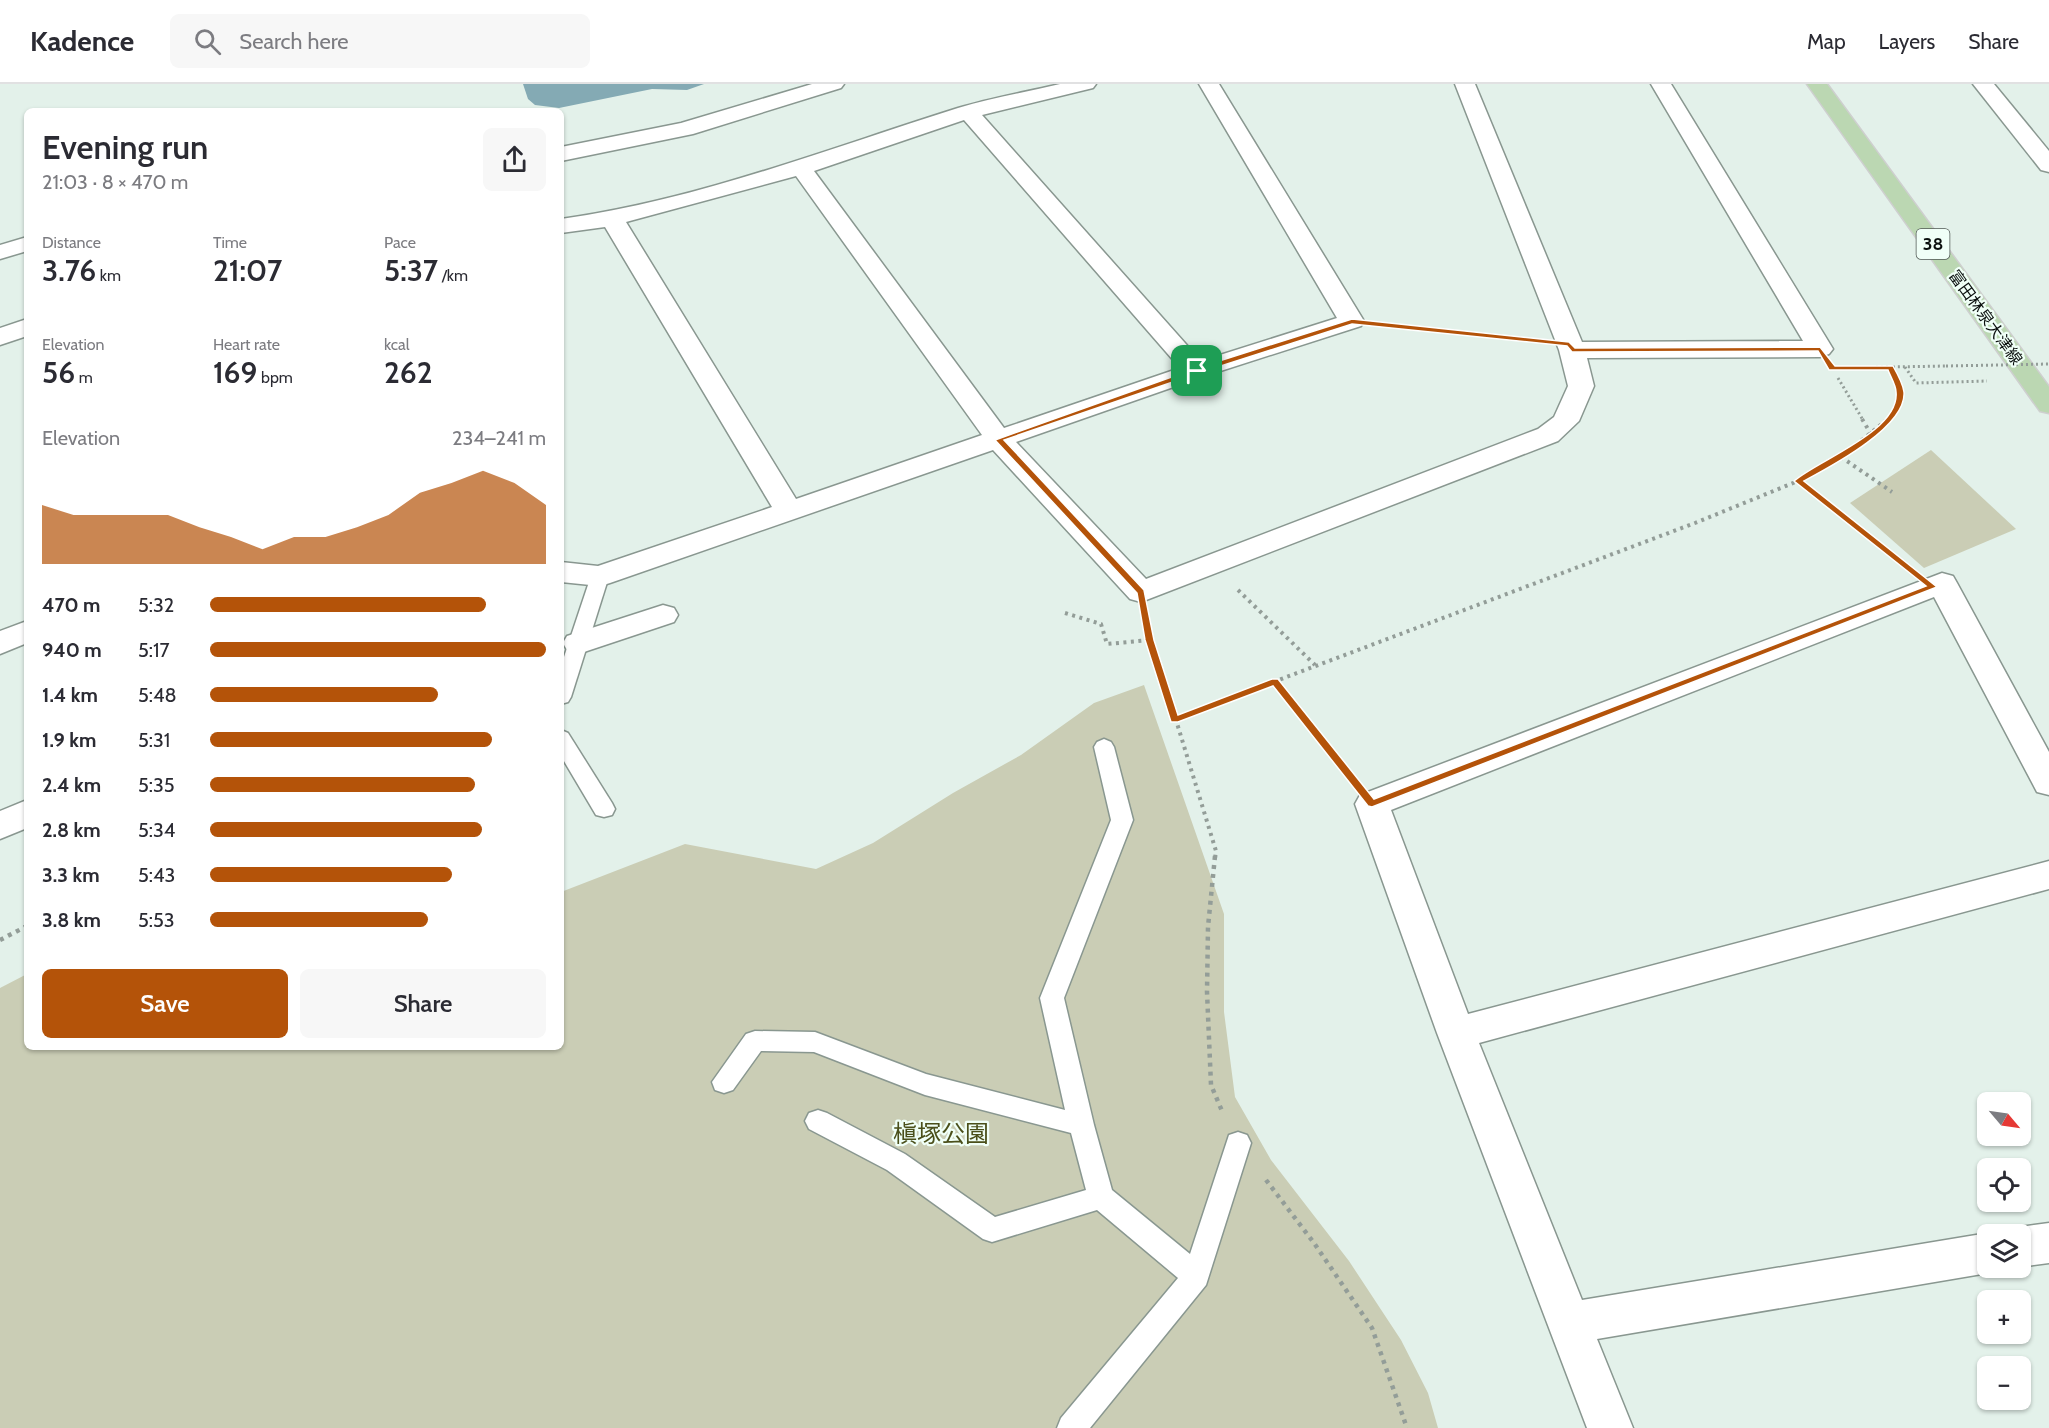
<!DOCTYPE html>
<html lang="en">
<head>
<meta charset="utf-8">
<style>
  body { margin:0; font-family:Cabin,"Noto Sans JP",sans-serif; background:#f7f7f7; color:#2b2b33; height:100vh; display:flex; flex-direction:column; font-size:22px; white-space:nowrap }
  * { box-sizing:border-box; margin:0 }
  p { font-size:20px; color:#7c7c81 }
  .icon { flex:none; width:33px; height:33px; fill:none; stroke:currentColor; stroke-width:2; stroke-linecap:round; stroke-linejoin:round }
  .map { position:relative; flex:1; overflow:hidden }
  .panel { position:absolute; left:24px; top:24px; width:540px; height:942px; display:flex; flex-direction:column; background:#fff; border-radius:9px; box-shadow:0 2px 4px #0004 }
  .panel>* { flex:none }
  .needle { width:39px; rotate:119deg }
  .controls { position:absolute; left:1977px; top:1008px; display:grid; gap:12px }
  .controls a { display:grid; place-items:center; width:54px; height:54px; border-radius:9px; background:#fff; box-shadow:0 2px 4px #0004; font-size:30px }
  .pin { position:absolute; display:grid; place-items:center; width:51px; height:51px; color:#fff; margin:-26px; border-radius:12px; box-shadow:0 3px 9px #0006 }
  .round { display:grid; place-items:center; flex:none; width:63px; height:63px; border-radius:9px; background:#f7f7f7 }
  .head { display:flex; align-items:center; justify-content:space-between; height:102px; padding:0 18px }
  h1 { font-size:33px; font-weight:600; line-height:45px }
  .stats { display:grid; grid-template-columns:repeat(3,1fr); gap:9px; height:102px; padding:6px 18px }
  .stats div { display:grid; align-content:center }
  .stats b { font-size:30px; font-weight:600 }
  .stats small { font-size:16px; font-weight:400 }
  .stats p { font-size:16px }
  .chart { height:168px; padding:12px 18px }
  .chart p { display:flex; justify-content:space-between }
  .chart svg { width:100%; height:108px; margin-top:6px; fill:#b45309; opacity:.7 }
  .cta { display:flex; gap:12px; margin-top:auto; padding:12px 18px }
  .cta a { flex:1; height:69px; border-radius:9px; background:#b45309; color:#fff; font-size:24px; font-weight:600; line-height:69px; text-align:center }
  .cta a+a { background:#f7f7f7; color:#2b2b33 }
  ul { padding:0 18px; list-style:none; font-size:20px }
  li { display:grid; grid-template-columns:96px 72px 1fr; align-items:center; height:45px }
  li i { height:15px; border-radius:8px; background:#b45309 }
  header { display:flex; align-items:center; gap:36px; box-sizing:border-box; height:84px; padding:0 30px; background:#fff; border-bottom:2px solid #e1e1e2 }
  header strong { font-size:28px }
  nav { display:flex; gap:33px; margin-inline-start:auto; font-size:21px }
  .search { width:420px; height:54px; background:#f7f7f7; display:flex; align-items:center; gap:15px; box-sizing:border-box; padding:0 21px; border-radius:9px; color:#7c7c81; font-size:22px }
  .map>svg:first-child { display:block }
  .green { fill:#cacdb5 }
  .water { fill:#84aab4 }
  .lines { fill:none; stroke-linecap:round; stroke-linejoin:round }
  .service-casing { stroke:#899790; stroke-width:3 }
  .minor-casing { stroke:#899790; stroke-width:3 }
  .tertiary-casing { stroke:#899790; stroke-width:3 }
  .primary-casing { stroke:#cecfcf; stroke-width:3 }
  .path-far2 { stroke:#939d98; stroke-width:3; stroke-dasharray:2 3; stroke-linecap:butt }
  .path-far1 { stroke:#939d98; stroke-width:4; stroke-dasharray:3 4.5; stroke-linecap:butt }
  .path { stroke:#939d98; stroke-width:4.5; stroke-dasharray:4 5; stroke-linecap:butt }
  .service { fill:#fff; fill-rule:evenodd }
  .minor { fill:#fff; fill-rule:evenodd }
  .tertiary { fill:#fff; fill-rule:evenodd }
  .primary { fill:#bbd7b2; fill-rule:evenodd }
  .path-bridge { stroke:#939d98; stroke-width:3; stroke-dasharray:2 3; stroke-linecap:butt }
  .route { fill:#b45309; stroke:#fff; stroke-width:1.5; fill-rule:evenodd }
  .labels { text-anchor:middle; stroke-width:4.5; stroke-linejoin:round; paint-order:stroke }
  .far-street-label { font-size:16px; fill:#0b100e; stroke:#f0fff7 }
  .shield { fill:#f0fff7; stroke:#505854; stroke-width:1.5 }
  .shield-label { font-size:18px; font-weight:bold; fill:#0b100e }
  .near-park-label { font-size:24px; fill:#4a4f1a; stroke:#f0fff7 }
</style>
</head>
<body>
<header>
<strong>Kadence</strong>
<div class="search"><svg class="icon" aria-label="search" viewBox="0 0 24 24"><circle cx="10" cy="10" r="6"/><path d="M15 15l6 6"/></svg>Search here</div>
<nav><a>Map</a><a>Layers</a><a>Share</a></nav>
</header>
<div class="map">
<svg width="2049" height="1344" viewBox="0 0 2049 1344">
  <rect width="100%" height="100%" fill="#e3f1ea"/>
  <g class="green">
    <polygon points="1931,366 2016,445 1924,484 1850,419"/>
    <polygon points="1144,601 1224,830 1224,928 1235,1013 1271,1076 1349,1177 1401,1256 1428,1309 1438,1344 0,1344 0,904 27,890 27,963 561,963 561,808 685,760 816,785 873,759 953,709 1021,671 1094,619"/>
  </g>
  <polygon class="water" points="523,0 704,0 687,6 652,5 559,24 535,21 528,15"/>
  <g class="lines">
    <g class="service-casing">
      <g id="service">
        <polygon points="600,486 607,488 609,492 571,613 568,618 561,620 561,582 591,492 593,488"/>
        <polygon points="561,646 568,649 612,719 615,725 612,731 604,733 596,731 561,672"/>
        <polygon points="1104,655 1111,658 1114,663 1133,736 1064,914 1094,1041 1112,1106 1190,1170 1229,1051 1238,1048 1247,1051 1251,1059 1206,1201 1090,1344 1057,1344 1061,1334 1178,1194 1097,1126 992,1158 983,1155 887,1086 809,1045 805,1037 809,1029 818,1026 827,1029 905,1070 995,1133 1086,1106 1071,1049 925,1011 814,968 761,967 733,1006 724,1009 715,1006 712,998 746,950 755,947 815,948 926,990 1065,1026 1040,914 1111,736 1094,663 1097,658"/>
      </g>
    </g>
    <g class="minor-casing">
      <g id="minor">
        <path d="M1060,0H1096L1093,4L982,31L1201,277L1337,234L1199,0H1219L1364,237L1361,242L1205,292L1016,358L1146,495L1538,345L1554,333L1568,302L1559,266L1455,0H1475L1582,258L1803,257L1651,0H1671L1833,265L1829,270L1820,273L1587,274L1594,302L1579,337L1558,357L1141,518L1130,515L993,366L610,499L600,502L561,498V478L598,482L772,423L605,143L561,149V135C698,116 827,65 958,24C991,14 1026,8 1060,0ZM964,36L1180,284L1004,344L814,87ZM796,92L982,351L796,415L626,138Z"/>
        <polygon points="1973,0 1994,0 2049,67 2049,88 2041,86"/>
        <polygon points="27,235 27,252 0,261 0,244"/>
        <polygon points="1942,489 1953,492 1957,499 2049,668 2049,711 2037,708 1934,513 1391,726 1468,930 2049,777 2049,805 1479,959 1582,1216 1988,1149 1991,1150 1988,1150 1988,1184 2002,1184 1988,1189 1597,1255 1633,1344 1587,1344 1437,949 1355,720 1360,711"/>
        <polygon points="663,521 674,524 678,531 674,538 578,570 567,566 563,559 567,552"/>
        <polygon points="27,537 27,559 0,570 0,547"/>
        <polygon points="27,716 27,744 0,755 0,727"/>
        <polygon points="2049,1139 2049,1179 2020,1183 2020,1150 2005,1149 2020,1143"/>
      </g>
    </g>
    <g class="tertiary-casing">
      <g id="tertiary">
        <polygon points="812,0 844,0 841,4 693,50 561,77 561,63 681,39"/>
        <polygon points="27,153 27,167 0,175 0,161"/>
      </g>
    </g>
    <g class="primary-casing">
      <polygon id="primary" points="1807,0 1827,0 2049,303 2049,329 2040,327"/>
    </g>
    <g class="path-far2">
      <polyline points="1385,241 1527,255"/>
      <polyline points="1905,283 1916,299 1987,297"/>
      <polyline points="1851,284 1890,283"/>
      <polyline points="1838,294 1863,336"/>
      <path d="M1887,336C1903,313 1900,308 1890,283L1946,282"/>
    </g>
    <g class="path-far1">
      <polyline points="1862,335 1871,350"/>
      <polyline points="1841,373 1892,408"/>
      <polyline points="1798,397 1902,478"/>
      <polyline points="1238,506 1315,581"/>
      <polyline points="1065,529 1101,540 1107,560 1150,556"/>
      <polyline points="1147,541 1216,767 1215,774"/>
      <polyline points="1275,598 1349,691"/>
      <polyline points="1175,635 1695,439 1798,397 1841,373 1888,335"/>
    </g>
    <g class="path">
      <polyline points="1215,772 1208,843 1207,908 1211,1001 1222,1027"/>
      <polyline points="0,856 27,842"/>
      <polyline points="1266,1096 1314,1159 1372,1244 1407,1344"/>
    </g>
    <use href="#service" class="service"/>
    <use href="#minor" class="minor"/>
    <use href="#tertiary" class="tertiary"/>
    <use href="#primary" class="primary"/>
    <polyline class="path-bridge" points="1946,282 2049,280"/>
  </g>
  <path class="route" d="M1352,235L1569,258L1575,264L1820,263L1835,282H1893C1897,289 1903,300 1904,308C1907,343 1830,383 1804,397L1937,503L1372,723L1368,722L1273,602L1178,638H1171L1145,556L1137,509L995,356L1194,285ZM1352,240L1567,262L1572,268L1818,267L1829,286H1888C1890,292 1896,301 1896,308C1900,347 1818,376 1794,397L1926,502L1374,715L1278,595H1272L1178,631L1154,556L1144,506L1004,356L1199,289Z"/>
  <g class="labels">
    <g class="far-street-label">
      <text transform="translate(1986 233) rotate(54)" y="6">富田林泉大津線</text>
    </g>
    <rect class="shield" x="1916.5" y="145" width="33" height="30" rx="4.5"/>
    <g class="shield-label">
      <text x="1933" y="166">38</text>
    </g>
    <g class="near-park-label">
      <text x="941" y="1058">槇塚公園</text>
    </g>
  </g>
</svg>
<div class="controls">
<a><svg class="needle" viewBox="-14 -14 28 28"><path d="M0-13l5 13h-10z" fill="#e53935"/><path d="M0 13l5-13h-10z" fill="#7c7c81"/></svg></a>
<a><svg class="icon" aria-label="locate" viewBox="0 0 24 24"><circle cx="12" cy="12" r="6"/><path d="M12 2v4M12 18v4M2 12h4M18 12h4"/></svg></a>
<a><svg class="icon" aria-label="layers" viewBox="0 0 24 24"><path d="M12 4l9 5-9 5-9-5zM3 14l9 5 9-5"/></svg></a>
<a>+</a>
<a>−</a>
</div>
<div class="pin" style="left:1197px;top:287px;background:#1e9e55"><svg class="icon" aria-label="arrive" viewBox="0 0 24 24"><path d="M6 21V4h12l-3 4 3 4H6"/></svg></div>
<section class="panel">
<div class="head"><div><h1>Evening run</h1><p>21:03 · 8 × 470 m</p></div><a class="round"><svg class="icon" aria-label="share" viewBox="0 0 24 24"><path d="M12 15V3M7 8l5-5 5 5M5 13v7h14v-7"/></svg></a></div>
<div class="stats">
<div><p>Distance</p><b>3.76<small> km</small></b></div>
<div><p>Time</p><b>21:07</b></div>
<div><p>Pace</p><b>5:37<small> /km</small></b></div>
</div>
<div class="stats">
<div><p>Elevation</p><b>56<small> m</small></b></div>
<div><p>Heart rate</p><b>169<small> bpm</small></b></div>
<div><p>kcal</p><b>262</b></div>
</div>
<div class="chart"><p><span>Elevation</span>234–241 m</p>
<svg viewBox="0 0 160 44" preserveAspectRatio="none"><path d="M0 44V20L10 24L20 24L30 24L40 24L50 29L60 33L70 38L80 33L90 33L100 29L110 24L120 15L130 11L140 6L150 11L160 20V44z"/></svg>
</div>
<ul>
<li><b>470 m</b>5:32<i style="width:82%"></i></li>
<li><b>940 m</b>5:17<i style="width:100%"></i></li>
<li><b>1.4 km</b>5:48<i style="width:68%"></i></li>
<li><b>1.9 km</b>5:31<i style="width:84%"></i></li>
<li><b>2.4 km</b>5:35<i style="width:79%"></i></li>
<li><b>2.8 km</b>5:34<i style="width:81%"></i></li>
<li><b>3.3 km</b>5:43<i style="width:72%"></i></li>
<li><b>3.8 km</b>5:53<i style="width:65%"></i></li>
</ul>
<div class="cta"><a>Save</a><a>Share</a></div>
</section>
</div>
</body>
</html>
